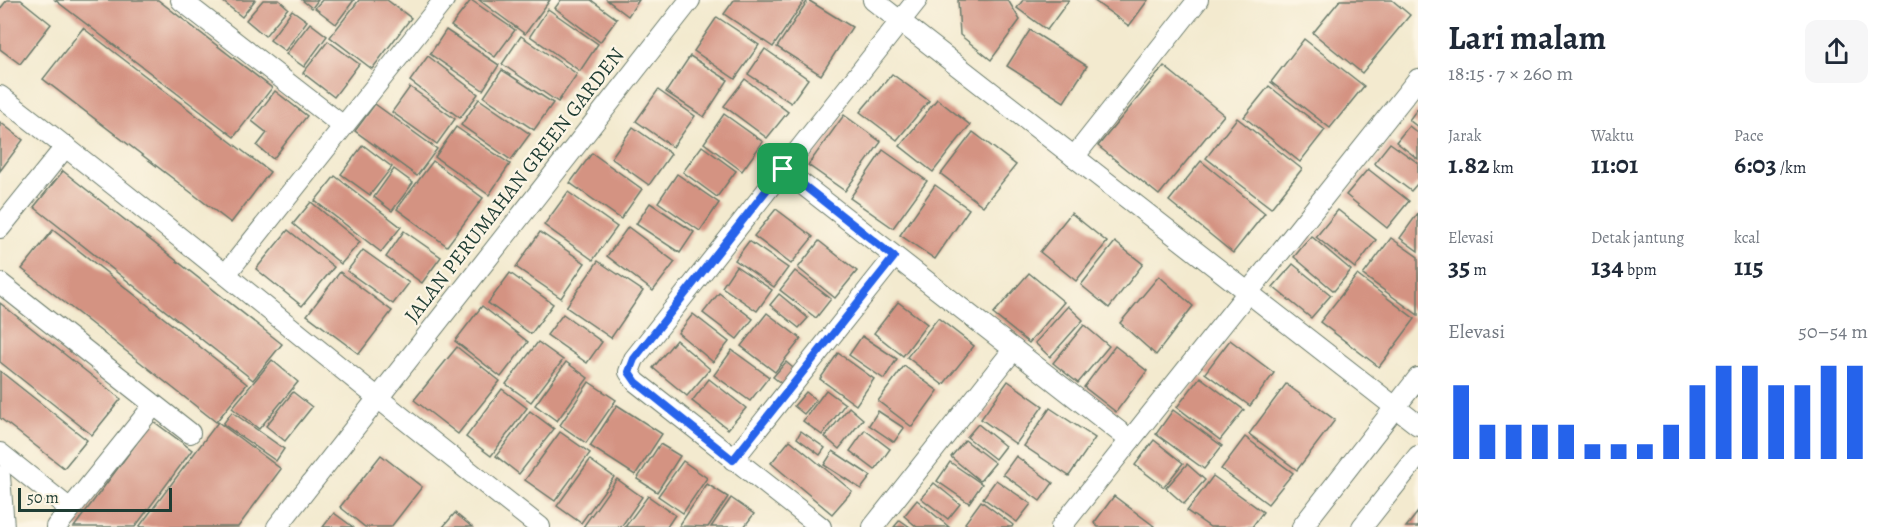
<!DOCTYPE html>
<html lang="id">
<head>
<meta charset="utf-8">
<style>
  body { margin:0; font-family:Alegreya,serif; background:#f6f6f7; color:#1f2937; height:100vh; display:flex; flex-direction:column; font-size:22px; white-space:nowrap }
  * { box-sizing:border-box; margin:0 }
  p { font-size:20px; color:#747a83 }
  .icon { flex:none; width:33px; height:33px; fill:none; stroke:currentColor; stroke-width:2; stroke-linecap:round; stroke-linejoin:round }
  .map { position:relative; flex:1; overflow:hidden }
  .drawer { display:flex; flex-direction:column; background:#fff; width:480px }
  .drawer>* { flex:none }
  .scale { position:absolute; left:18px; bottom:15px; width:154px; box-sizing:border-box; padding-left:6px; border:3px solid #1f3d34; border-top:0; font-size:16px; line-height:21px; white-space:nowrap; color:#1f3d34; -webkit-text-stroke:4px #fcf5e5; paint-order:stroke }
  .pin { position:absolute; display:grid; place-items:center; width:51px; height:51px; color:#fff; margin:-26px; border-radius:12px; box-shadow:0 3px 9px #0006 }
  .round { display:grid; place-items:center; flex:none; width:63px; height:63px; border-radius:12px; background:#f6f6f7 }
  .summary { display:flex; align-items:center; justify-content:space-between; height:102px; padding:0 30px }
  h1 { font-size:33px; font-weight:700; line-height:45px }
  .metrics { display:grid; grid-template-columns:repeat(3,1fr); gap:9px; height:102px; padding:6px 30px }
  .metrics div { display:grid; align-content:center }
  .metrics b { font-size:26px; font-weight:700 }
  .metrics small { font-size:16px; font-weight:400 }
  .metrics p { font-size:16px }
  .chart { height:168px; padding:12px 30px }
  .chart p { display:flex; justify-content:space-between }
  .chart svg { width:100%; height:108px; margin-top:6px; stroke:#2563eb; stroke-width:6 }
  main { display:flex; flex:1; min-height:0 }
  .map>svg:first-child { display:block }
  .building { fill:#d49382 }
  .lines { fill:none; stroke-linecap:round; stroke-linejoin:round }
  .minor-casing { stroke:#697a6a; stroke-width:22 }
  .minor { stroke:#fff; stroke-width:20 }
  .route-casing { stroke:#fff; stroke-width:12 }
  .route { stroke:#2563eb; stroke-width:8 }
  .labels { text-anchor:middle; stroke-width:4.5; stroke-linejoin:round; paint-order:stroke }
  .street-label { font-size:21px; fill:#1f3d34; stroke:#fcf5e5 }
</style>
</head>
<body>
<main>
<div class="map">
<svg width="1418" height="527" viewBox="0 0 1418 527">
  <rect width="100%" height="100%" fill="#fcf5e5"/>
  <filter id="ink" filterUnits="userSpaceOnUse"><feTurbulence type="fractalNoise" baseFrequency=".0167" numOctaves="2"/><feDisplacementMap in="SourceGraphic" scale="12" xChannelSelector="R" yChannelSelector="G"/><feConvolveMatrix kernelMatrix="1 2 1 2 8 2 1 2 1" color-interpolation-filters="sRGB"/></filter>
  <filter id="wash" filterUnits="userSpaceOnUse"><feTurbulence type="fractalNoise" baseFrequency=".008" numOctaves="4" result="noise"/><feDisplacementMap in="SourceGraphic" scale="24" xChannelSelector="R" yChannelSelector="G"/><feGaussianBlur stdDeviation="1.35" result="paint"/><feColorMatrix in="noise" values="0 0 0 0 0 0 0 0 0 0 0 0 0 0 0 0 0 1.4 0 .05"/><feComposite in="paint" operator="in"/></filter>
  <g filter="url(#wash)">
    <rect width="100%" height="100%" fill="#f3eacf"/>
    <g id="blocks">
      <g class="building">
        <polygon points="7,0 21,0 51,24 20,64 0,49 0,9"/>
        <polygon points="55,0 158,0 272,88 234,137"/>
        <polygon points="221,0 255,0 242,17"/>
        <polygon points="263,0 279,0 288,8 265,36 246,20"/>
        <polygon points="302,0 318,0 312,8"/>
        <polygon points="322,0 354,0 336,24 315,8"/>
        <polygon points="359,0 387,0 411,18 372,69 330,37"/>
        <polygon points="471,0 515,30 495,57 451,26"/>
        <polygon points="479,0 550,0 525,34"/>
        <polygon points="561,0 591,0 617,19 600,42 555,8"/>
        <polygon points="607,0 639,0 628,16"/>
        <polygon points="734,0 805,0 773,47 724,14"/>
        <polygon points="808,0 852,27 821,75 777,47"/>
        <polygon points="958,0 1008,0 1020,20 991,60 960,35"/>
        <polygon points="1023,0 1069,0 1047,30 1017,8"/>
        <polygon points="1093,0 1148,0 1129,26"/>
        <polygon points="1340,0 1392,0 1410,15 1362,73 1313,33"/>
        <polygon points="548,9 598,44 580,71 530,36"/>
        <polygon points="292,10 307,21 285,51 270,40"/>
        <polygon points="717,17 759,45 735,79 694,51"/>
        <polygon points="310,23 327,36 304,67 286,54"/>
        <polygon points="83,28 270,172 231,223 43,79"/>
        <polygon points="446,30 499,65 483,90 430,54"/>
        <polygon points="1030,30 1087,66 1064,102 1007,66"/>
        <polygon points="521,36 577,74 558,102 502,64"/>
        <polygon points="1304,39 1364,86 1330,128 1271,82"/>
        <polygon points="328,41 359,64 334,97 303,73"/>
        <polygon points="765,49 808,79 791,103 748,74"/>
        <polygon points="428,56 478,94 460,118 410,81"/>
        <polygon points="690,56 728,80 704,117 666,92"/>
        <polygon points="1164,66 1224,115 1159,195 1098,146"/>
        <polygon points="502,70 553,103 534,130 484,97"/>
        <polygon points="892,74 929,101 897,140 860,112"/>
        <polygon points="745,79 788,112 767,138 724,106"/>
        <polygon points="1269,86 1325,130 1300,162 1244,117"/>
        <polygon points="410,87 455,119 437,144 392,112"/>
        <polygon points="658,90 695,116 673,147 636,121"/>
        <polygon points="275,91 307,116 273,159 257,146 267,133 252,121"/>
        <polygon points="479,99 530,134 511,160 461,125"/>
        <polygon points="937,99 970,125 933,172 900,146"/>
        <polygon points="375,104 437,149 417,176 355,131"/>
        <polygon points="1418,108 1418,127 1409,120"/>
        <polygon points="724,114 763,142 742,171 704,143"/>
        <polygon points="844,115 881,142 845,191 808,165"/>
        <polygon points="1237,118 1302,169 1271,208 1206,158"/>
        <polygon points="0,122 23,140 0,171"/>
        <polygon points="1409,126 1418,133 1418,159 1396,142"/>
        <polygon points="456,127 510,164 489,195 435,157"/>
        <polygon points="633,127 671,154 649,185 611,158"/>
        <polygon points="973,132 1016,165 983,206 941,174"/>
        <polygon points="1390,143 1418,163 1418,183 1411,191 1374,163"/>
        <polygon points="363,145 392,167 370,195 341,174"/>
        <polygon points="702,146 736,171 717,197 683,172"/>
        <polygon points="883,150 927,181 893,228 850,198"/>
        <polygon points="592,153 642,189 621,219 570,183"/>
        <polygon points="433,161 483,198 447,246 397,209"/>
        <polygon points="1201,161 1265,213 1233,253 1169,201"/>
        <polygon points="394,169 413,183 392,211 374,197"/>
        <polygon points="1368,169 1409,201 1387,228 1346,195"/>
        <polygon points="63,171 282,344 253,380 34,207"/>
        <polygon points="677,174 719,203 700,231 658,202"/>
        <polygon points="335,176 401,227 381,252 315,201"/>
        <polygon points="935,185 969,209 935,259 900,235"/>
        <polygon points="568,192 617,227 593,260 544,225"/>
        <polygon points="311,202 360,242 341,264 293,224"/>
        <polygon points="650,203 694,232 680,253 636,224"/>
        <polygon points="776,209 813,237 791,264 754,236"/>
        <polygon points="1338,210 1376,240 1355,268 1316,237"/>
        <polygon points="1071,213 1107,242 1076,281 1040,252"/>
        <polygon points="1418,213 1418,251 1400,238"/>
        <polygon points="628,227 675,262 653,291 607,256"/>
        <polygon points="53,230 247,384 216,422 22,269"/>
        <polygon points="288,230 334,267 302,306 256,269"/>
        <polygon points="404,231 441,257 422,283 386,257"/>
        <polygon points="540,232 585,263 561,298 516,267"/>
        <polygon points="1311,236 1351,270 1334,291 1294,257"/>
        <polygon points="1391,238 1418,257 1418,315 1363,275"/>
        <polygon points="749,241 788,268 774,287 735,260"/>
        <polygon points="819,241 857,271 835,298 798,268"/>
        <polygon points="1115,242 1143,264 1109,308 1081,285"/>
        <polygon points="363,250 409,283 393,304 347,271"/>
        <polygon points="598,261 643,291 611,338 566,307"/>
        <polygon points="1293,264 1331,295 1311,318 1273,287"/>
        <polygon points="736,266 772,290 757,311 722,287"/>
        <polygon points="795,271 831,299 816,318 780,290"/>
        <polygon points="340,272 392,311 359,354 307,315"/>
        <polygon points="510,273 553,304 531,334 488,303"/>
        <polygon points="1029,273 1064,302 1029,343 993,314"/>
        <polygon points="1357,275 1415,319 1379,367 1320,322"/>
        <polygon points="1159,276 1193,306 1156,355 1120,323"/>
        <polygon points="719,293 753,319 737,339 703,313"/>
        <polygon points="779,294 808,318 799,328 770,305"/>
        <polygon points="898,302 927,324 903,356 874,333"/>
        <polygon points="0,303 121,399 92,435 0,362"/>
        <polygon points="482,306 528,342 501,377 455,341"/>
        <polygon points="1068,306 1083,320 1050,357 1035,343"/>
        <polygon points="767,313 801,339 775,372 741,346"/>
        <polygon points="563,314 602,342 587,363 547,335"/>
        <polygon points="693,314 729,342 713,362 678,333"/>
        <polygon points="938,318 974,346 943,385 907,357"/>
        <polygon points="1084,325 1109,346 1078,383 1053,363"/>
        <polygon points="862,336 897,359 884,379 849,355"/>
        <polygon points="676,340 710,369 687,396 653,368"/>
        <polygon points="1230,340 1274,373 1250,406 1205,373"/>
        <polygon points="538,342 563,360 531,402 506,384"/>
        <polygon points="1115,346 1147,371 1116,412 1084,387"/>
        <polygon points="457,347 500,381 458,434 414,400"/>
        <polygon points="732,350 769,377 750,401 714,375"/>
        <polygon points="838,353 874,379 856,405 820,379"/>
        <polygon points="272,360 298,382 259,429 232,408"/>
        <polygon points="566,362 588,378 557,421 535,405"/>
        <polygon points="786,362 799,373 787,388 773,377"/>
        <polygon points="904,366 938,391 912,427 878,401"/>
        <polygon points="0,371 87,440 64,468 0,418"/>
        <polygon points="1200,377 1244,410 1220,440 1177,407"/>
        <polygon points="709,379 746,408 728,429 692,401"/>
        <polygon points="1008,381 1043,406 1016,444 981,419"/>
        <polygon points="589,382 616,400 586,443 560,425"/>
        <polygon points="1286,384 1335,420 1297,470 1249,434"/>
        <polygon points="502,389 527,408 491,456 466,437"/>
        <polygon points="826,390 845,404 822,435 803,421"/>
        <polygon points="293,392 312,407 285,441 266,426"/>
        <polygon points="806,392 816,400 804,414 794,406"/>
        <polygon points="617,405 662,434 635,475 590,446"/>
        <polygon points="849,407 863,419 839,449 825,437"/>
        <polygon points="1050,408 1095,438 1069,476 1024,446"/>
        <polygon points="1173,410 1222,446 1204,469 1156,434"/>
        <polygon points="530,411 554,429 519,474 496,456"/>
        <polygon points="878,411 904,428 894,442 869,425"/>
        <polygon points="232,412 284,449 276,461 223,424"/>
        <polygon points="153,421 192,450 135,527 74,527"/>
        <polygon points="218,422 281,469 238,527 139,527"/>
        <polygon points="978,424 1005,446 995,459 967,437"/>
        <polygon points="865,430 890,449 875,470 850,451"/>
        <polygon points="801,431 825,448 820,455 797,438"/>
        <polygon points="560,432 590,453 555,501 525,480"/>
        <polygon points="1245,437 1293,473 1268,504 1221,469"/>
        <polygon points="790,440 852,491 832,514 771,463"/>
        <polygon points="965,440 995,463 980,481 951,457"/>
        <polygon points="1154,440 1183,463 1164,487 1135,465"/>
        <polygon points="660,444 680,456 657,492 637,479"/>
        <polygon points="833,451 871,476 861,489 824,465"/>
        <polygon points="381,455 422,487 391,527 365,527 340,507"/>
        <polygon points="1016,456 1053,483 1040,501 1003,474"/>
        <polygon points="590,460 614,477 581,523 557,506"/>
        <polygon points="683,461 707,478 683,513 658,496"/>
        <polygon points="950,462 982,484 969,503 937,481"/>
        <polygon points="1187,464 1205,480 1184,504 1166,488"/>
        <polygon points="1213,476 1263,512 1252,527 1210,527 1187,511"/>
        <polygon points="617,479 642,497 621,527 583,527"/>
        <polygon points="996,480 1031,504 1017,522 983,498"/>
        <polygon points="934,483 960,504 948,519 921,498"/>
        <polygon points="707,484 728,497 708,527 679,526"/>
        <polygon points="648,496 675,515 667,527 625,527"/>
        <polygon points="1114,496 1154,526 1153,527 1098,527 1094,523"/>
        <polygon points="731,498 754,514 744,527 711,527"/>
        <polygon points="917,500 949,527 917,527 904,516"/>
        <polygon points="981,501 1013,525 1012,527 970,527 965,523"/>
        <polygon points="1418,512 1418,527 1406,527"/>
        <polygon points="334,513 353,527 323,527"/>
        <polygon points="455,513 472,527 443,527"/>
        <polygon points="900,520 910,527 894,527"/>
      </g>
    </g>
  </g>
  <g filter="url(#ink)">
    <use href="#blocks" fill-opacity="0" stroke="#697a6a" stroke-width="1.5"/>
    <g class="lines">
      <g class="minor-casing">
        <g id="minor">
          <polyline points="181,0 343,126"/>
          <polyline points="873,0 1418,425"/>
          <path d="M0,96C183,236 358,385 540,527"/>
          <polyline points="1074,157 1198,0"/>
          <polyline points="783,169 1130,440"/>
          <polyline points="0,228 66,146"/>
          <polyline points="226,274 444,0"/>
          <polyline points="0,283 190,433"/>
          <polyline points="0,453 70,509"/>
          <polyline points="733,460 894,257"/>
          <polyline points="0,476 4,527"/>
          <polyline points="56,527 154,405"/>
          <polyline points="277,527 690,0"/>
          <polyline points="821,527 636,382 629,372 634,359 917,0"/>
          <polyline points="873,527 1014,349"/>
          <polyline points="1061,527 1418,79"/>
          <polyline points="1302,527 1418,378"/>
          <polyline points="1362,527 1418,456"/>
        </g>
      </g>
      <use href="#minor" class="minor"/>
    </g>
  </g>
  <g class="lines" filter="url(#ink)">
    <g class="route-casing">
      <polygon id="route" points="783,169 894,257 733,460 636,382 629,372 634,359"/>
    </g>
    <use href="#route" class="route"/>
  </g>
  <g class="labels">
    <g class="street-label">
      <text transform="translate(514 185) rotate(-52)" y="7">JALAN PERUMAHAN GREEN GARDEN</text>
    </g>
  </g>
</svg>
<div class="scale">50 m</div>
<div class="pin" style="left:783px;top:169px;background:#1e9e55"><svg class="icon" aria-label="arrive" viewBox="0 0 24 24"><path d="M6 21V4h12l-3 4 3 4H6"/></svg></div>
</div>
<section class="drawer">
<div class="summary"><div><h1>Lari malam</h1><p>18:15 · 7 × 260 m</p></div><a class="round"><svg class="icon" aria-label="share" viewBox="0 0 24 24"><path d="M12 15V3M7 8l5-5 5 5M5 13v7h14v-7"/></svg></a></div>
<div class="metrics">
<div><p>Jarak</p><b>1.82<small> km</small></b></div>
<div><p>Waktu</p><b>11:01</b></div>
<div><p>Pace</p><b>6:03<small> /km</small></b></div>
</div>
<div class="metrics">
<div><p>Elevasi</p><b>35<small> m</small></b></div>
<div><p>Detak jantung</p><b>134<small> bpm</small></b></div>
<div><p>kcal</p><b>115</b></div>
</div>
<div class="chart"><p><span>Elevasi</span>50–54 m</p>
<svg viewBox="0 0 160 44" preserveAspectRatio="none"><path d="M5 44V14M15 44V30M25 44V30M35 44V30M45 44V30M55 44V38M65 44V38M75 44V38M85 44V30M95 44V14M105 44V6M115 44V6M125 44V14M135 44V14M145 44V6M155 44V6"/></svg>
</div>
</section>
</main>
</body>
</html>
